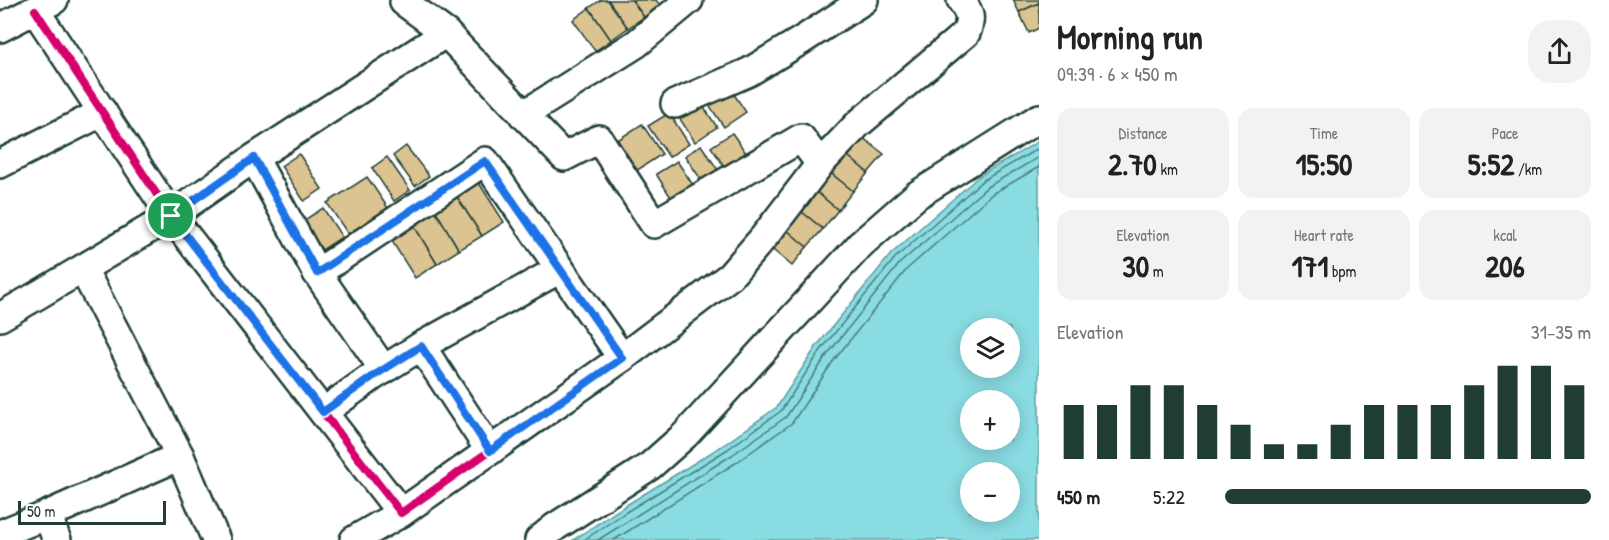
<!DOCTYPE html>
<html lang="en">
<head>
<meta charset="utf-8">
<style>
  body { margin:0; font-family:"Patrick Hand",sans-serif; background:#f2f2f2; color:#222; height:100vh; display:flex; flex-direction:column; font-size:22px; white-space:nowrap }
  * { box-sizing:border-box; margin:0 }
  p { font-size:20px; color:#767676 }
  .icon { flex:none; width:33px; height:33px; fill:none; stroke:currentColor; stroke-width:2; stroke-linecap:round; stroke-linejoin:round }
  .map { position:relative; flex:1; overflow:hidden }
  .panel { display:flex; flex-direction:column; background:#fff; width:570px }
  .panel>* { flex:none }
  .controls { position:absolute; left:960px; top:318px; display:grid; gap:12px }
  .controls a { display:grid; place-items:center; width:60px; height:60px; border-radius:50%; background:#fff; box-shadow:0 3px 15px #0003; font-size:30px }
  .scale { position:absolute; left:18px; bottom:15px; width:148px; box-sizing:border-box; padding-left:6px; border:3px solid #1f3d34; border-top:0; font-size:16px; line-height:21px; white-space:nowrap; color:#1f3d34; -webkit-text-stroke:4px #fff; paint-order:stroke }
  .pin { position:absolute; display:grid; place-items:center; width:51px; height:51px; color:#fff; margin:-26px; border:3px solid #fff; border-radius:50%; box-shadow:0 2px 6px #0007 }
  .round { display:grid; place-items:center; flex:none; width:63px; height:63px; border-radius:24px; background:#f2f2f2 }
  .summary { display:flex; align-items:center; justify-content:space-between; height:102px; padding:0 18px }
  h1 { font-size:33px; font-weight:700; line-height:45px }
  .metrics { display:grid; grid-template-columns:repeat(3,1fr); gap:9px; height:102px; padding:6px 18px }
  .metrics div { display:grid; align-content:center; border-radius:15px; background:#f2f2f2; text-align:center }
  .metrics b { font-size:30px; font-weight:700 }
  .metrics small { font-size:16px; font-weight:400 }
  .metrics p { font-size:16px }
  .chart { height:168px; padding:12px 18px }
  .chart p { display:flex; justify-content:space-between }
  .chart svg { width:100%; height:108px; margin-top:6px; stroke:#1f3d34; stroke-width:6 }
  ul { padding:0 18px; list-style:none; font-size:20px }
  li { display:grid; grid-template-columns:96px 72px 1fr; align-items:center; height:45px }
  li i { height:15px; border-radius:8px; background:#1f3d34 }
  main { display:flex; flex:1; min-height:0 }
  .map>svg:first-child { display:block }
  .water { fill:#8adce3; stroke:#5f9c9d; stroke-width:1.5; fill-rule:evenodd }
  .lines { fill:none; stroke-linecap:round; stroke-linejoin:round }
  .shore { stroke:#4a7d7a; stroke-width:1.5 }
  .building { fill:#dcc392; stroke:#1f3d34; stroke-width:1.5 }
  .minor-casing { stroke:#1f3d34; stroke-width:32 }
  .minor { stroke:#fff; stroke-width:27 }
  .cycleway-casing { stroke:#fff; stroke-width:11 }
  .cycleway { stroke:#d6006c; stroke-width:8 }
  .route-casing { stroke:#fff; stroke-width:12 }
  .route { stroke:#1a73e8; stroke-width:8 }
</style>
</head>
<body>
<main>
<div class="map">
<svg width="1039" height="540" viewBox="0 0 1039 540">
  <rect width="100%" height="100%" fill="#fff"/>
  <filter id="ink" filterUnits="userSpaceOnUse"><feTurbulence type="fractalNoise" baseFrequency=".0167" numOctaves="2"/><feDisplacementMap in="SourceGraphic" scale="12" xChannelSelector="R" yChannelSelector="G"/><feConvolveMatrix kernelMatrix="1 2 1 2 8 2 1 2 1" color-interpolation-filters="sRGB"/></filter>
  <g filter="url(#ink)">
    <path class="water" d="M1039,141V540H573L620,509L725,444L777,407L816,347L891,254L979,176ZM970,328H1010V368H970ZM970,400H1010V440H970ZM970,472H1010V512H970Z"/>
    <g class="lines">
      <g class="shore">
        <polyline points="584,540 623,514 728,449 781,411 821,350 895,258 982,181 1039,148"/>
        <polyline points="598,540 732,455 786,417 827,355 900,263 987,187 1039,157"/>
        <polyline points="614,540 737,462 792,423 834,360 907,269 992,194 1039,167"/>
      </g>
    </g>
    <g class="building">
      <polygon points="601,0 608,0 628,28 611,40 589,8"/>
      <polygon points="608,0 632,0 644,17 628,28"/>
      <polygon points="632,0 656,0 660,5 644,17"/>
      <polygon points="1013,0 1039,0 1039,3 1019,12"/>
      <polygon points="1039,3 1039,28 1029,33 1019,12"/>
      <polygon points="589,8 611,40 595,51 573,20"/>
      <polygon points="727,84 746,112 724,127 705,99"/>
      <polygon points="698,98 717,127 695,142 676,113"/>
      <polygon points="669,113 689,144 669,157 648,126"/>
      <polygon points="642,124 662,154 630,175 610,145"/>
      <polygon points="732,133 749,157 728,172 711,147"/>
      <polygon points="858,134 884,154 868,173 843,152"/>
      <polygon points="701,145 718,170 702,181 685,156"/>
      <polygon points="406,146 429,176 415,186 393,156"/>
      <polygon points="843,152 868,173 853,191 828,171"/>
      <polygon points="299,154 322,189 304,201 281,166"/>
      <polygon points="387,157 410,190 394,201 372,168"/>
      <polygon points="677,161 693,185 672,199 656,174"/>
      <polygon points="828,171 853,191 838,210 813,189"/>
      <polygon points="367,177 388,208 348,234 327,203"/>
      <polygon points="479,183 504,222 482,236 457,197"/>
      <polygon points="813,189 838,210 823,229 797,208"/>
      <polygon points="457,197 482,236 459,250 435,210"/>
      <polygon points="323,208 342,237 322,250 303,221"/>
      <polygon points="797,208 823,229 807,247 782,226"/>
      <polygon points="435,210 459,250 437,264 413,224"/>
      <polygon points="413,224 437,264 415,278 390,238"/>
      <polygon points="782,226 807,247 792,266 767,245"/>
    </g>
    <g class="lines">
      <g class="minor-casing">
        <g id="minor">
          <polyline points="35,10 171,216 401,513 622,358 485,161 317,273 254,158"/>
          <polyline points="0,28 54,0"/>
          <polyline points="446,33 564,157 599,139 654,224 801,138 820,164"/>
          <polyline points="675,104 749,72 802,40 864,0"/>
          <polyline points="523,115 636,44 689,0"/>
          <polyline points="0,164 103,112"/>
          <polyline points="83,269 179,454 216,540"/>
          <polyline points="317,273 384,370"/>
          <polyline points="0,317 38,295 171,216 254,158 446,33 404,2 406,0"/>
          <polyline points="421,346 490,451"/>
          <path d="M622,358L730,276L764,237L820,164L858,124L966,33C972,18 970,13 961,0"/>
          <polyline points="323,412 375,375 421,346 560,269"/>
          <polyline points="47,515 180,456"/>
          <polyline points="0,534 47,515 57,540"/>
          <polyline points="354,540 401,513"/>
          <polyline points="539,540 555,527 650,466 685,435 861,244 917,195 1039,118"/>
        </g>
      </g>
      <use href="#minor" class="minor"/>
      <g class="cycleway-casing">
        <polyline id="cycleway" points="35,10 171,216 401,513 622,358 485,161 317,273 254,158"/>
      </g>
      <use href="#cycleway" class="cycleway"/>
    </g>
  </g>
  <g class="lines" filter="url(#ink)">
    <g class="route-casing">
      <polygon id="route" points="254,158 317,273 485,161 622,358 490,451 421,346 375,375 323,412 171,216"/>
    </g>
    <use href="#route" class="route"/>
  </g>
</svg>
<div class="controls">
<a><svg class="icon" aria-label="layers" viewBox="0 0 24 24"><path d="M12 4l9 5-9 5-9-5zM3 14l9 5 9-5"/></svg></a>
<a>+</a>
<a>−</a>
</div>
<div class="scale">50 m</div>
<div class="pin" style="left:171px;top:216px;background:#1e9e55"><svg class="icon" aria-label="arrive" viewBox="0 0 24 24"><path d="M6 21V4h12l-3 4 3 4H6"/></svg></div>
</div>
<section class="panel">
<div class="summary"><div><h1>Morning run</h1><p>09:39 · 6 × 450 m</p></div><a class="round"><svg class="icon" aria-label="share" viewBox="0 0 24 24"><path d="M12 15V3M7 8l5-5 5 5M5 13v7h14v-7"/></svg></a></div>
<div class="metrics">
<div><p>Distance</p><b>2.70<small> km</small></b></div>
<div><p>Time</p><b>15:50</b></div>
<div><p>Pace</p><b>5:52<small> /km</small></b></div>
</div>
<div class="metrics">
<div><p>Elevation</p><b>30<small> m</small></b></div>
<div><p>Heart rate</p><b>171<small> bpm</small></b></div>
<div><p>kcal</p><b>206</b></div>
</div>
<div class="chart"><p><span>Elevation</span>31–35 m</p>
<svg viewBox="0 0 160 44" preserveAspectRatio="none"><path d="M5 44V22M15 44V22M25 44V14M35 44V14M45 44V22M55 44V30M65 44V38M75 44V38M85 44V30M95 44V22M105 44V22M115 44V22M125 44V14M135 44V6M145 44V6M155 44V14"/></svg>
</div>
<ul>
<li><b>450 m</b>5:22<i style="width:100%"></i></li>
</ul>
</section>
</main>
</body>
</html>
